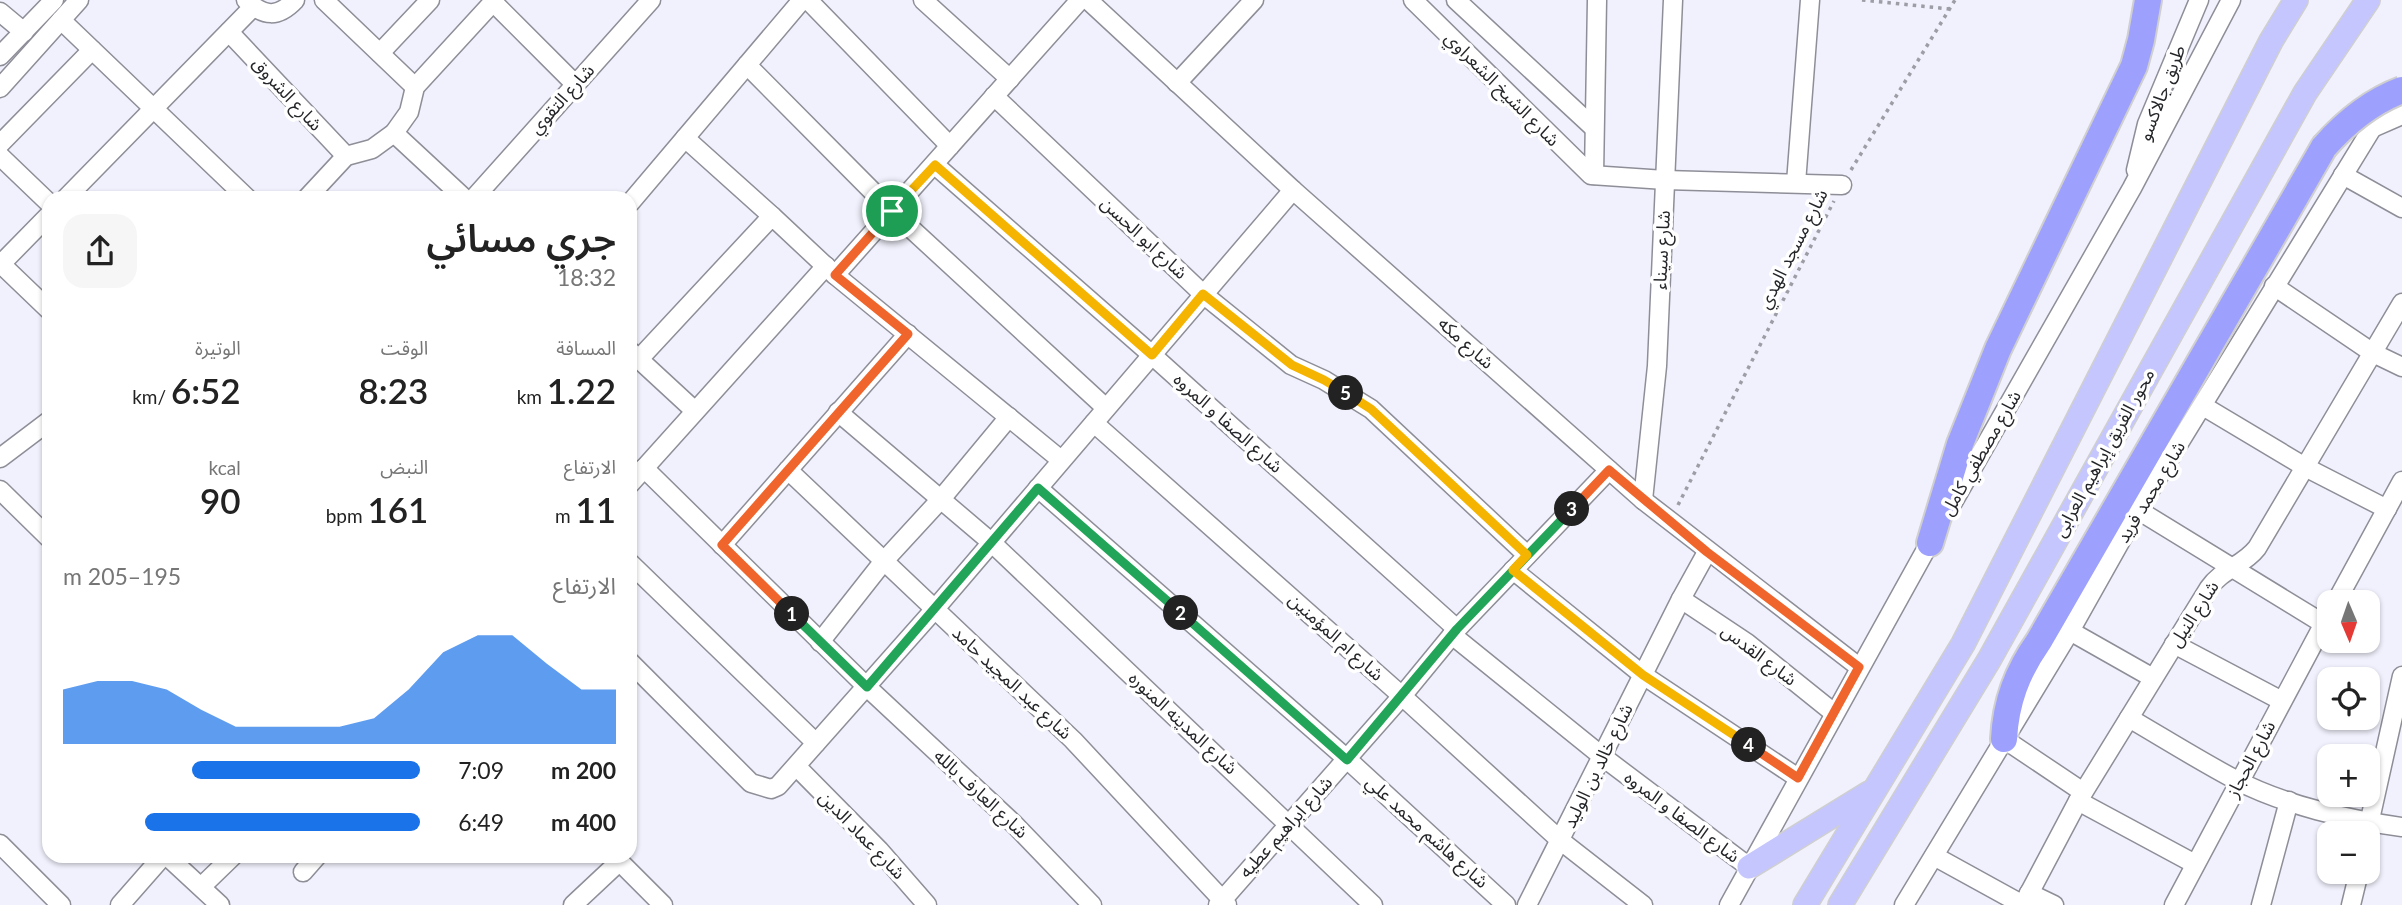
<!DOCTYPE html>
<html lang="ar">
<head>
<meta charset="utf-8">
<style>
  body { margin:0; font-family:Lato,"Noto Sans Arabic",sans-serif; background:#f6f6f6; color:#222; direction:rtl; height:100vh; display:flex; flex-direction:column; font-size:26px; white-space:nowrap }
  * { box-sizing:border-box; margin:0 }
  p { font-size:23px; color:#767676 }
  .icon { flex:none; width:38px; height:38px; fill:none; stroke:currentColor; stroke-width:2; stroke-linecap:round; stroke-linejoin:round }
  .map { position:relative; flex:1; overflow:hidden; direction:ltr }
  .drawer { position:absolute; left:42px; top:191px; width:595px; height:672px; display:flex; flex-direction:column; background:#fff; border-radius:21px; box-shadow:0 2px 5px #0004; direction:rtl }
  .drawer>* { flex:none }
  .needle { width:46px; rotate:178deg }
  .fabs { position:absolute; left:2317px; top:590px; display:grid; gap:14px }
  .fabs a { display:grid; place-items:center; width:63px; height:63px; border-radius:14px; background:#fff; box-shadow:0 2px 5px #0004; font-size:35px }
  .pin { position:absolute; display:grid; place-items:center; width:60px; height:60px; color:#fff; margin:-30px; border:4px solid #fff; border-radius:50%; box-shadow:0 2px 7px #0007 }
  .km { position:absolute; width:35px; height:35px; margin:-18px; border-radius:50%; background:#222; color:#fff; font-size:19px; line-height:35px; text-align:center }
  .round { display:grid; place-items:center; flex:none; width:74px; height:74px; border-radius:21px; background:#f6f6f6 }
  .summary { display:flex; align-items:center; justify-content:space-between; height:119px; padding:0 21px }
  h1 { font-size:38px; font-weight:600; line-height:52px }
  .stats { display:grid; grid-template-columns:repeat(3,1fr); gap:10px; height:119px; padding:7px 21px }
  .stats div { display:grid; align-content:center }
  .stats b { font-size:35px; font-weight:600 }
  .stats small { font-size:19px; font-weight:400 }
  .stats p { font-size:19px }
  .chart { height:196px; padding:14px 21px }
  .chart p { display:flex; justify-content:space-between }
  .chart svg { width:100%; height:126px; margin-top:7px; fill:#1a73e8; opacity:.7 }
  ul { padding:0 21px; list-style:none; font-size:23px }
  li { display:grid; grid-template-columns:112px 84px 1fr; align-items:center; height:52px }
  li i { height:18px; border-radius:9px; background:#1a73e8 }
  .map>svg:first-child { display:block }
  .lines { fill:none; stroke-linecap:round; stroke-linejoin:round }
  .minor-casing { stroke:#8e8e98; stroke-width:21 }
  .major-casing { stroke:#cfcfd0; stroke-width:26 }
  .highway-casing { stroke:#cfcfd0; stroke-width:30 }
  .path { stroke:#9c9da5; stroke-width:3.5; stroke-dasharray:3.5 5; stroke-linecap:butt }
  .minor { stroke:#fff; stroke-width:18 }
  .major { stroke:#c5c6fe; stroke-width:23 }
  .highway { stroke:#9ea0fd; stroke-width:26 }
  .highway-bridge-casing { stroke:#cfcfd0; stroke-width:30; stroke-linecap:butt }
  .highway-bridge { stroke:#9ea0fd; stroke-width:26 }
  .split-1-casing { stroke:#fff; stroke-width:14 }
  .split-2-casing { stroke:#fff; stroke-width:14 }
  .split-3-casing { stroke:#fff; stroke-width:14 }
  .split-4-casing { stroke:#fff; stroke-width:14 }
  .split-5-casing { stroke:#fff; stroke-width:14 }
  .split-6-casing { stroke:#fff; stroke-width:14 }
  .split-1 { stroke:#f0652b; stroke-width:9 }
  .split-2 { stroke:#22a559; stroke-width:9 }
  .split-3 { stroke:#22a559; stroke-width:9 }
  .split-4 { stroke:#f0652b; stroke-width:9 }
  .split-5 { stroke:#f5b400; stroke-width:9 }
  .split-6 { stroke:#f5b400; stroke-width:9 }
  .labels { text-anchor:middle; stroke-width:7; stroke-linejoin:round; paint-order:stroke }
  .street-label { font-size:18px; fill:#252629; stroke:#fff }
</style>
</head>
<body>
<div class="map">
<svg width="2402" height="905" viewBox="0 0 2402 905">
  <rect width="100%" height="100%" fill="#f0f1fc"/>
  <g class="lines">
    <g class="minor-casing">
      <g id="minor">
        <path d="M246,0C264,17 278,18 295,0"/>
        <polyline points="324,0 415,87"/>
        <polyline points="808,0 950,146"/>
        <polyline points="923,0 1010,79"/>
        <polyline points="1088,0 1293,190 1643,500 1859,667"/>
        <polyline points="1413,0 1591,175 1665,180 1842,185"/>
        <polyline points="1456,0 1594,128"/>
        <polyline points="493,2 575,84"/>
        <polyline points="0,12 24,32"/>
        <polyline points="61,20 247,198"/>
        <polyline points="229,32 346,156"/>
        <polyline points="380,53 430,0"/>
        <polyline points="0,56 54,0"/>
        <polyline points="747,65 892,211 1106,408"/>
        <polyline points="1177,83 1254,0"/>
        <polyline points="0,88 79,0"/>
        <polyline points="994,96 1203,294 1291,365 1324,380 1371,409 1527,555"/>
        <polyline points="2370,129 2402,115"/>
        <polyline points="394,133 464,198"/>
        <polyline points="685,138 772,216"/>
        <polyline points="0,144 92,50"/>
        <polyline points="0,156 49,203"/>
        <polyline points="935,165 1152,355 1457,629"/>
        <polyline points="2136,170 2147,124 2199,0"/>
        <polyline points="1594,175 1597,0"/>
        <polyline points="2343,175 2402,208"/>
        <polyline points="1796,183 1810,0"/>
        <polyline points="66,198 253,7"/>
        <polyline points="307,198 346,156 372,149 394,133 409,112 415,87 495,0"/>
        <polyline points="474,198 651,0"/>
        <polyline points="630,203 802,0"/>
        <polyline points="0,263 49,310"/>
        <polyline points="1,264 49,215"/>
        <polyline points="835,275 1061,460"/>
        <polyline points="2274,286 2373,353 2402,367"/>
        <polyline points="630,351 695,411"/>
        <polyline points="639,359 772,216 835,275 1080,0"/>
        <polyline points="2203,406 2305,467 2387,509"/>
        <polyline points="838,412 991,542 1373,905"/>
        <polyline points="1094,423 1402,696 1561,841 1643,905"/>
        <polyline points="0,458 49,421"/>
        <polyline points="644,468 867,687 1014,824 1092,905"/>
        <polyline points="788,470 1073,740 1227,905"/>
        <polyline points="630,484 826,266"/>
        <polyline points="1038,488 1347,759 1506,905"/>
        <polyline points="0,490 49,538"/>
        <polyline points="1643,500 1657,366 1673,0"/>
        <polyline points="2138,510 2324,624"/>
        <polyline points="1948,511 2132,188 2231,0"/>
        <polyline points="722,545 908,334"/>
        <polyline points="630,563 816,743"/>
        <polyline points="1513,570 1643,675 1798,778"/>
        <polyline points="1681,599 1747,643 1834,713"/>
        <polyline points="2336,602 2402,481"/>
        <polyline points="2070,631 2153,678"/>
        <polyline points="1452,635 1603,757 1749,867"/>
        <polyline points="820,642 883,562 941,499 1009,417"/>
        <polyline points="2174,644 2282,701"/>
        <polyline points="630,662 751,783 771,789 778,786 934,610 1293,190"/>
        <path d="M2129,718C2165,739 2200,761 2236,780C2284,805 2349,820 2402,827"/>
        <polyline points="2004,739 2083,792"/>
        <polyline points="797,767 879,850 927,905"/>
        <polyline points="2078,801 2195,864"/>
        <polyline points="2367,833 2402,676"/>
        <polyline points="0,844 61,905"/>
        <polyline points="167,856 220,905"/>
        <polyline points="614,856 663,905"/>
        <polyline points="1934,856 2023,905"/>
        <polyline points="303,872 317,856"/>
        <polyline points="202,886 233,856"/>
        <polyline points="2029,893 2054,905"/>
        <polyline points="120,905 163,856"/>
        <polyline points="573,905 620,861"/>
        <polyline points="1218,905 1402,696 1457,629 1609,470"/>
        <polyline points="1527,905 1681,599 1707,552"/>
        <polyline points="1729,905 1934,535"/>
        <polyline points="1904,905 2070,631 2138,510 2390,99"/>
        <path d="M2023,905L2078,801L2209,588C2222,569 2243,566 2257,548L2402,303"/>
        <polyline points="2174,905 2329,614"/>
        <polyline points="2261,905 2289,801"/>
        <polyline points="2351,905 2359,872"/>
      </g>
    </g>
    <g class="major-casing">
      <g id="major">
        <polyline points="1749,867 1869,793"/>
        <polyline points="1805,905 1963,644 2271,41 2296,0"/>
        <polyline points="1840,905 1989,660 2305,93 2368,0"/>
      </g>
    </g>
    <g class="highway-casing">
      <g id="highway">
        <polyline points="1930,543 1960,444 1998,349 2134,66 2141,40 2148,0"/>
        <path d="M2004,739C2006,702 2017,672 2039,641L2324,147"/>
      </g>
    </g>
    <g class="path">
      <polyline points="1862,0 1950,9"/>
      <polyline points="1851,170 1955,0"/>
      <polyline points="1678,505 1834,201"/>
    </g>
    <use href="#minor" class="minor"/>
    <use href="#major" class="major"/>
    <use href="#highway" class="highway"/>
    <g class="highway-bridge-casing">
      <path id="highway-bridge" d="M2324,147C2346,122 2370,102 2402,90"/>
    </g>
    <use href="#highway-bridge" class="highway-bridge"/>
  </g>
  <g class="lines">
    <g class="split-1-casing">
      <polyline id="split-1" points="792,614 722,545 908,334 835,275 892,211"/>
    </g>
    <g class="split-2-casing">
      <polyline id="split-2" points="792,614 867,687 1038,488 1181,613"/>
    </g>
    <g class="split-3-casing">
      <polyline id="split-3" points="1181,613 1347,760 1457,629 1572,509"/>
    </g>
    <g class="split-4-casing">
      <polyline id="split-4" points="1572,509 1609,470 1707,552 1859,667 1798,778 1749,745"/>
    </g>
    <g class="split-5-casing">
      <polyline id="split-5" points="1346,393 1371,409 1527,555 1513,570 1643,675 1749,745"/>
    </g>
    <g class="split-6-casing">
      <polyline id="split-6" points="892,211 935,165 1152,355 1203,294 1292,365 1324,380 1346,393"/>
    </g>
    <use href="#split-1" class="split-1"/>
    <use href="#split-2" class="split-2"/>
    <use href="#split-3" class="split-3"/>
    <use href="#split-4" class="split-4"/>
    <use href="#split-5" class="split-5"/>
    <use href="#split-6" class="split-6"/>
  </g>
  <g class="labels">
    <g class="street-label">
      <text transform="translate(1502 89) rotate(45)" y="6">شارع الشيخ الشعراوي</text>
      <text transform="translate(2162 93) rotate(-69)" y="6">طريق جالاكسو</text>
      <text transform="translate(287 94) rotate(47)" y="6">شارع الشروق</text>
      <text transform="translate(562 99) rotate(-48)" y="6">شارع التقوي</text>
      <text transform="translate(1144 238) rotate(43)" y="6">شارع ابو الحسن</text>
      <text transform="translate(1793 249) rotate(-63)" y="6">شارع مسجد الهدي</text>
      <text transform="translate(1662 250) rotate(-87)" y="6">شارع سيناء</text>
      <text transform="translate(1466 343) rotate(42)" y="6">شارع مكه</text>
      <text transform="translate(1228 423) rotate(42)" y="6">شارع الصفا و المروه</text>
      <text transform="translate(1981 453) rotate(-60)" y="6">شارع مصطفي كامل</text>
      <text transform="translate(2104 453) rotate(-61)" y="6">محور الفريق إبراهيم العرابى</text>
      <text transform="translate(2151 492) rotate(-59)" y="6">شارع محمد فريد</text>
      <text transform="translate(2194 614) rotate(-57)" y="6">شارع النيل</text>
      <text transform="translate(1336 637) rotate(42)" y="6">شارع ام المؤمنين</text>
      <text transform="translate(1759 655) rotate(37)" y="6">شارع القدس</text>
      <text transform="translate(1012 683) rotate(43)" y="6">شارع عبد المجيد حامد</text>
      <text transform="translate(1183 723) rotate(43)" y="6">شارع المدينه المنوره</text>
      <text transform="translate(2251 759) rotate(-62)" y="6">شارع الحجاز</text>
      <text transform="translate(1598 766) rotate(-64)" y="6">شارع خالد بن الوليد</text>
      <text transform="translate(981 794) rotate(43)" y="6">شارع العارف بالله</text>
      <text transform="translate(1682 817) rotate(37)" y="6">شارع الصفا و المروه</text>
      <text transform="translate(1286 827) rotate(-48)" y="6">شارع ابراهيم عطيه</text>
      <text transform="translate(1427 832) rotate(42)" y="6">شارع هاشم محمد علي</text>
      <text transform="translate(862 835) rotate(46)" y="6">شارع عماد الدين</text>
    </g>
  </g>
</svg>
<div class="fabs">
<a><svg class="needle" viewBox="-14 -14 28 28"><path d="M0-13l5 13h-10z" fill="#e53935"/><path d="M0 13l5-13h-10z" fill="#767676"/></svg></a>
<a><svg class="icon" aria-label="locate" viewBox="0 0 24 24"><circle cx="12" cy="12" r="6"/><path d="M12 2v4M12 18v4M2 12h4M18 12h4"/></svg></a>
<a>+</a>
<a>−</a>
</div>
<div class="pin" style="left:892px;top:211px;background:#1e9e55"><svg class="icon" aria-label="arrive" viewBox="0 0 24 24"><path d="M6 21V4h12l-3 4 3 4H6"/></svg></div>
<b class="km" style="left:792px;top:614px">1</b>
<b class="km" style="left:1181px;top:613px">2</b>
<b class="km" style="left:1572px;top:509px">3</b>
<b class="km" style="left:1749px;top:745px">4</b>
<b class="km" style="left:1346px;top:393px">5</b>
<section class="drawer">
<div class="summary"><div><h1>جري مسائي</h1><p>18:32</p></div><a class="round"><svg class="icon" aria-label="share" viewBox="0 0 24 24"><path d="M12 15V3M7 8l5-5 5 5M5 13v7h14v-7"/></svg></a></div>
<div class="stats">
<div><p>المسافة</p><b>1.22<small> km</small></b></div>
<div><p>الوقت</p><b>8:23</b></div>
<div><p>الوتيرة</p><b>6:52<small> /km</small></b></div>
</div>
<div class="stats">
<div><p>الارتفاع</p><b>11<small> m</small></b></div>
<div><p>النبض</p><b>161<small> bpm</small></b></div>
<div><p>kcal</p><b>90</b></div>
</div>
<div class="chart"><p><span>الارتفاع</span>195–205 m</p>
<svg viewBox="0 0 160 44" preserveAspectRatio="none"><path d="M0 44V25L10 22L20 22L30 25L40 32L50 38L60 38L70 38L80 38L90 35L100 25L110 12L120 6L130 6L140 16L150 25L160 25V44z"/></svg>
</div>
<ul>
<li><b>200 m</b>7:09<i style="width:64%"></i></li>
<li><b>400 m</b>6:49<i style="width:77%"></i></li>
</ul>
</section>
</div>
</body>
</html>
